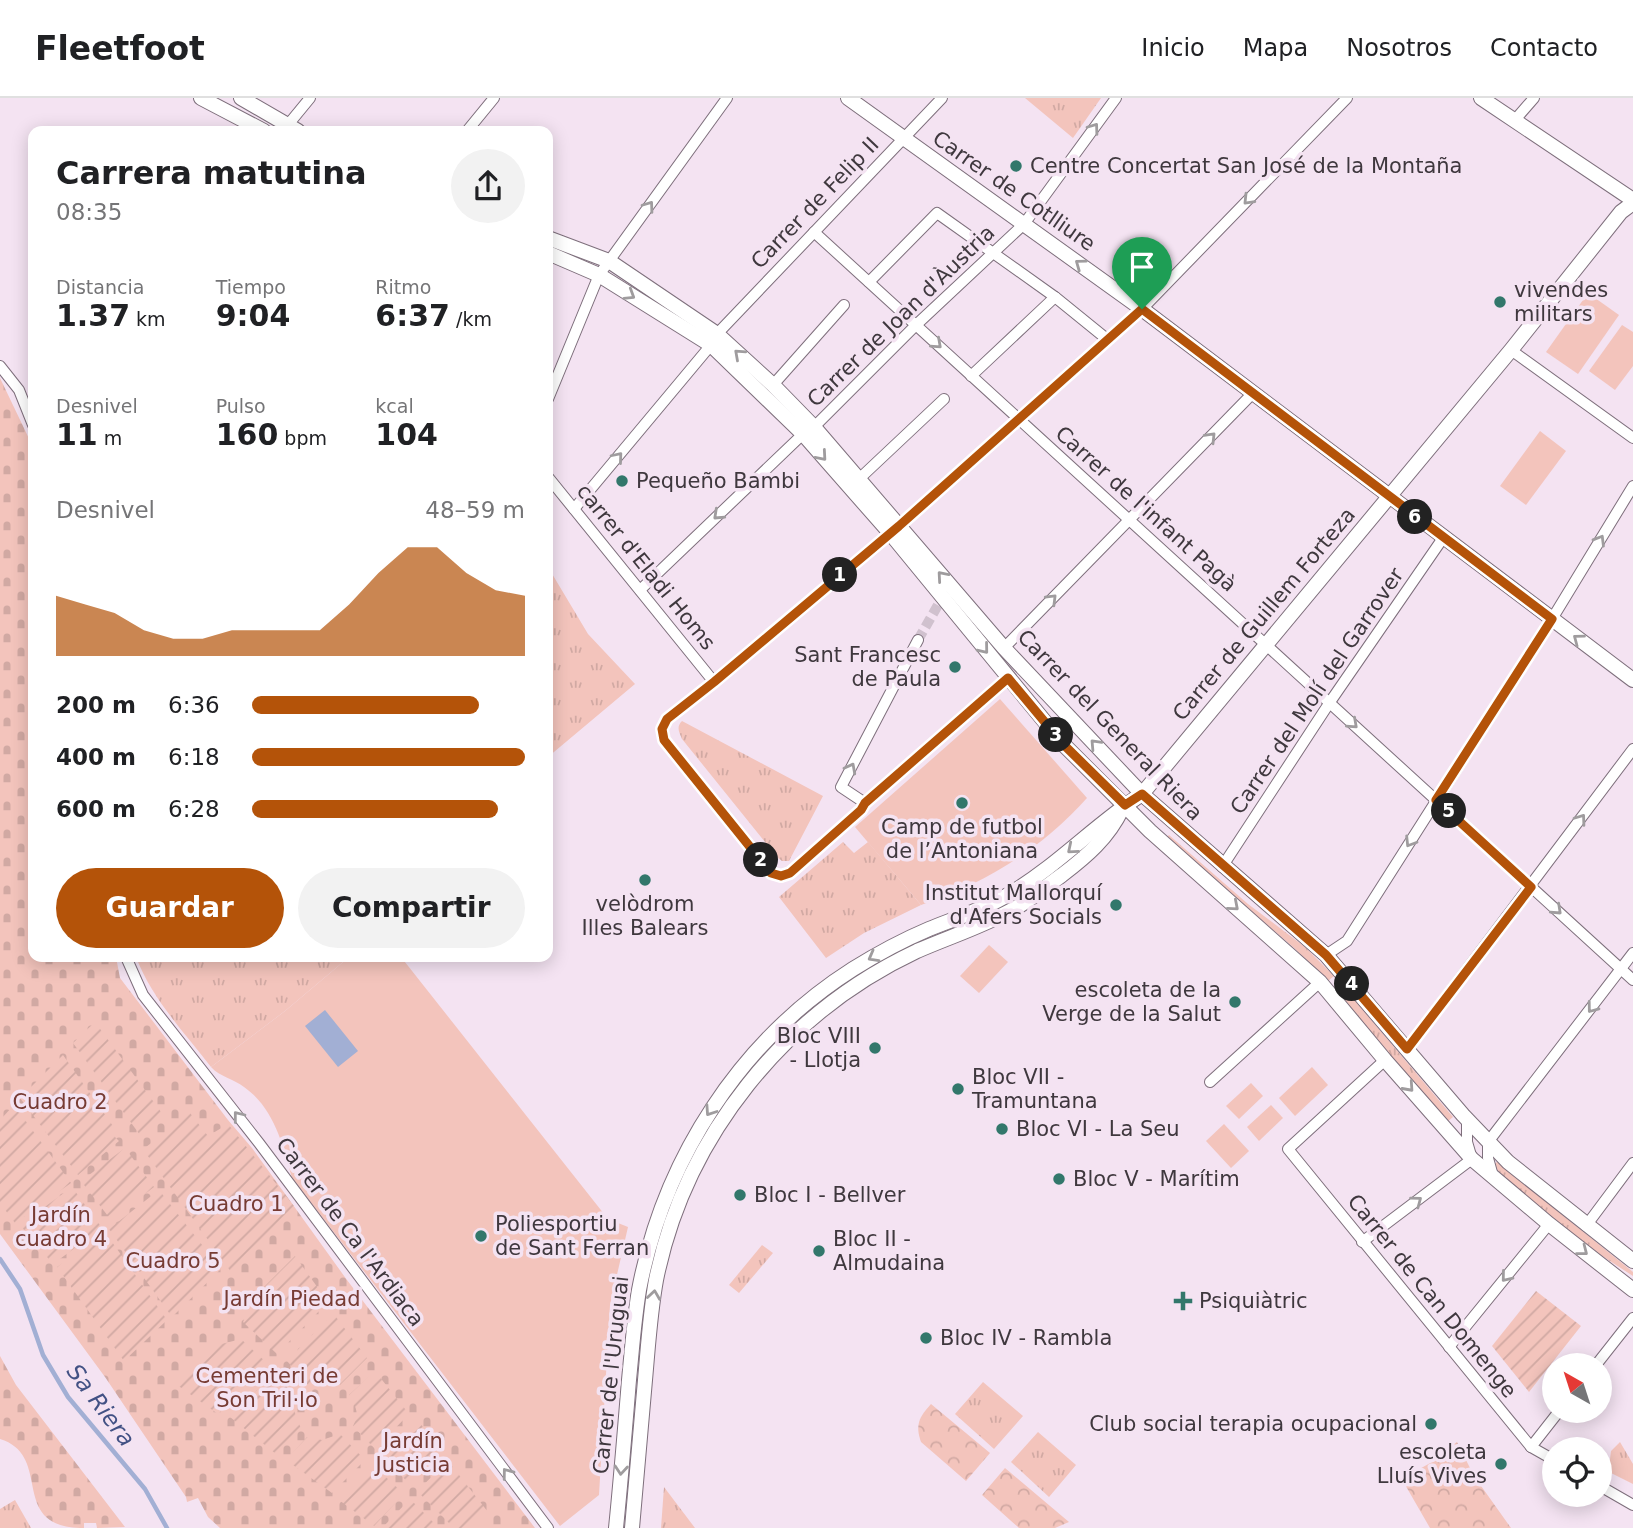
<!DOCTYPE html>
<html lang="es">
<head>
<meta charset="utf-8">
<style>
  body { margin:0; font-family:"DejaVu Sans",sans-serif; background:#f2f2f2; color:#202124; height:100vh; display:flex; flex-direction:column; font-size:26px; white-space:nowrap }
  * { box-sizing:border-box; margin:0 }
  p { font-size:23px; color:#757577 }
  .icon { flex:none; width:38px; height:38px; fill:none; stroke:currentColor; stroke-width:2; stroke-linecap:round; stroke-linejoin:round }
  .map { position:relative; flex:1; overflow:hidden }
  .sheet { position:absolute; left:28px; top:28px; width:525px; height:836px; display:flex; flex-direction:column; background:#fff; border-radius:14px; box-shadow:0 4px 18px #0003 }
  .sheet>* { flex:none }
  .needle { width:46px; rotate:321deg }
  .fabs { position:absolute; left:1542px; top:1255px; display:grid; gap:14px }
  .fabs a { display:grid; place-items:center; width:70px; height:70px; border-radius:50%; background:#fff; box-shadow:0 4px 18px #0003; font-size:35px }
  .pin { position:absolute; display:grid; place-items:center; width:60px; height:60px; color:#fff; margin:-72px -30px; border-radius:50% 50% 50% 0; rotate:-45deg; box-shadow:0 0 7px #0007 }
  .pin .icon { rotate:45deg }
  .km { position:absolute; width:35px; height:35px; margin:-18px; border-radius:50%; background:#222; color:#fff; font-size:19px; line-height:35px; text-align:center }
  .round { display:grid; place-items:center; flex:none; width:74px; height:74px; border-radius:37px; background:#f2f2f2 }
  .summary { display:flex; align-items:center; justify-content:space-between; height:119px; padding:0 28px }
  h1 { font-size:32px; font-weight:600; line-height:52px }
  .metrics { display:grid; grid-template-columns:repeat(3,1fr); gap:10px; height:119px; padding:7px 28px }
  .metrics div { display:grid; align-content:center }
  .metrics b { font-size:30px; font-weight:600 }
  .metrics small { font-size:19px; font-weight:400 }
  .metrics p { font-size:19px }
  .chart { height:196px; padding:14px 28px }
  .chart p { display:flex; justify-content:space-between }
  .chart svg { width:100%; height:126px; margin-top:7px; fill:#b45309; opacity:.7 }
  .button { display:flex; gap:14px; margin-top:auto; padding:14px 28px }
  .button a { flex:1; height:80px; border-radius:42px; background:#b45309; color:#fff; font-size:28px; font-weight:600; line-height:80px; text-align:center }
  .button a+a { background:#f2f2f2; color:#202124 }
  ul { padding:0 28px; list-style:none; font-size:23px }
  li { display:grid; grid-template-columns:112px 84px 1fr; align-items:center; height:52px }
  li i { height:18px; border-radius:9px; background:#b45309 }
  header { display:flex; align-items:center; gap:42px; box-sizing:border-box; height:98px; padding:0 35px; background:#fff; border-bottom:2px solid #e0e0e0 }
  header strong { font-size:33px }
  nav { display:flex; gap:38px; margin-inline-start:auto; font-size:24px }
  .map>svg:first-child { display:block }
  .grass { fill:url(#grass-tufts) }
  .forest { fill:url(#forest-crowns) }
  .cemetery { fill:url(#cemetery-stones) }
  .garden { fill:url(#garden-furrows) }
  .pitch { fill:#f3c4bc }
  .water { fill:#a2afd4 }
  .lines { fill:none; stroke-linecap:round; stroke-linejoin:round }
  .stream { stroke:#a2afd4; stroke-width:4.5 }
  .street-tunnel { stroke:#d0c1ce; stroke-width:10; stroke-dasharray:10 5; stroke-linecap:butt }
  .street-casing { stroke:#7e6f7c; stroke-width:12 }
  .secondary-casing { stroke:#7e6f7c; stroke-width:16 }
  .street { stroke:#fff; stroke-width:10 }
  .secondary { stroke:#fff; stroke-width:14 }
  .oneway { stroke:#9f9c9e }
  .route-casing { stroke:#fff; stroke-width:14 }
  .route { stroke:#b45309; stroke-width:9 }
  .poi-dot { fill:#32776b; stroke:#f4e3f2; stroke-width:2.5 }
  .labels { text-anchor:middle; stroke-width:7; stroke-linejoin:round; paint-order:stroke }
  .poi-label { font-size:21px; fill:#3f383e; stroke:#f4e3f2; text-anchor:start }
  .street-label { font-size:21px; fill:#3f383e; stroke:#f4e3f2 }
  .park-label { font-size:21px; fill:#773b33; stroke:#f4e3f2 }
  .water-label { font-size:23px; font-style:italic; fill:#425184; stroke:#f4e3f2 }
</style>
</head>
<body>
<header>
<strong>Fleetfoot</strong>
<nav><a>Inicio</a><a>Mapa</a><a>Nosotros</a><a>Contacto</a></nav>
</header>
<div class="map">
<svg width="1633" height="1430" viewBox="0 0 1633 1430">
  <defs>
    <pattern id="grass-tufts" width="24" height="20" patternUnits="userSpaceOnUse" patternTransform="scale(1.75)"><rect width="24" height="20" fill="#f3c4bc"/><path d="M3 7l-1-3M5 7V3M7 7l1-3M15 17l-1-3M17 17v-4M19 17l1-3" fill="none" stroke="#d1a9a3"/></pattern>
    <pattern id="forest-crowns" width="20" height="18" patternUnits="userSpaceOnUse" patternTransform="scale(1.75)"><rect width="20" height="18" fill="#f3c4bc"/><path d="M2 6a3 3 0 1 1 6 0M12 15a3 3 0 1 1 6 0" fill="none" stroke="#d1a9a3"/></pattern>
    <pattern id="cemetery-stones" width="16" height="16" patternUnits="userSpaceOnUse" patternTransform="scale(1.75)"><rect width="16" height="16" fill="#f3c4bc"/><path d="M2 7V4a2 2 0 0 1 4 0v3zM10 15v-3a2 2 0 0 1 4 0v3z" fill="#d1a9a3"/></pattern>
    <pattern id="garden-furrows" width="10" height="10" patternUnits="userSpaceOnUse" patternTransform="scale(1.75)"><rect width="10" height="10" fill="#f3c4bc"/><path d="M-1 1l2-2M0 10L10 0M9 11l2-2" fill="none" stroke="#d1a9a3"/></pattern>
  </defs>
  <rect width="100%" height="100%" fill="#f4e3f2"/>
  <g class="grass">
    <polygon points="1025,0 1101,0 1073,40"/>
    <polygon points="548,469 588,536 635,586 548,659"/>
    <path d="M682,623L823,698L789,763H782L778,760L682,641C679,634 676,629 682,623Z"/>
    <polygon points="1169,737 1248,806 1305,849 1334,878 1328,883 1293,849 1166,740"/>
    <polygon points="843,744 854,755 868,744 921,807 864,835 826,860 779,799"/>
    <path d="M136,859H349L285,913L211,969C184,934 152,901 136,859Z"/>
    <polygon points="1341,886 1453,1019 1447,1024 1335,891"/>
    <polygon points="1497,1064 1633,1174 1633,1178 1596,1154 1508,1084 1495,1069 1494,1066"/>
    <polygon points="762,1147 773,1155 739,1195 729,1187"/>
    <polygon points="983,1284 1023,1318 994,1351 955,1316"/>
    <polygon points="1038,1334 1076,1367 1049,1399 1011,1364"/>
    <polygon points="1620,1344 1633,1366 1633,1386 1603,1371 1610,1361 1611,1353"/>
    <polygon points="664,1389 695,1430 661,1430"/>
    <polygon points="15,1402 31,1430 0,1430 0,1411"/>
  </g>
  <g class="forest">
    <path d="M931,1306L990,1355L966,1383L921,1344C915,1327 919,1319 931,1306Z"/>
    <polygon points="1457,1344 1474,1378 1511,1430 1430,1430 1400,1378 1411,1370 1414,1374 1441,1359 1439,1355"/>
    <polygon points="1005,1370 1069,1424 1055,1430 1019,1430 982,1397"/>
  </g>
  <g class="cemetery">
    <polygon points="0,280 33,349 33,859 116,859 120,880 228,1022 252,1050 347,1182 535,1430 220,1430 208,1419 198,1400 187,1404 186,1399 105,1279 0,1136"/>
    <path d="M0,1258L16,1287L125,1429L97,1430L96,1425H84V1430C6,1430 55,1358 0,1341Z"/>
  </g>
  <g class="garden">
    <polygon points="95,924 164,1018 140,1037 73,945"/>
    <polygon points="63,957 113,1028 110,1034 119,1043 78,1077 20,1000"/>
    <polygon points="14,1007 71,1085 15,1125 0,1105 0,1022"/>
    <polygon points="190,1015 208,1038 228,1026 294,1108 231,1174 145,1054 146,1049"/>
    <polygon points="125,1050 154,1089 111,1122 81,1083"/>
    <polygon points="72,1089 102,1130 53,1166 20,1127"/>
    <polygon points="159,1092 221,1171 172,1219 109,1131"/>
    <polygon points="105,1134 167,1222 124,1263 57,1169"/>
    <polygon points="295,1158 328,1204 277,1256 243,1224 253,1200"/>
    <polygon points="1536,1193 1581,1228 1529,1294 1492,1248"/>
    <path d="M333,1215L367,1260L340,1287C327,1283 319,1281 308,1287L287,1263Z"/>
    <polygon points="241,1241 268,1266 218,1316 173,1284 206,1250"/>
    <path d="M375,1273L409,1316L375,1351L353,1328C360,1315 356,1309 349,1297Z"/>
    <path d="M273,1276L298,1299C292,1311 295,1318 301,1330L276,1356L230,1319Z"/>
    <polygon points="417,1321 443,1356 412,1388 380,1357"/>
    <polygon points="340,1336 365,1362 332,1395 286,1362 307,1339 322,1342"/>
    <polygon points="448,1363 488,1414 473,1430 454,1430 417,1393"/>
    <polygon points="373,1367 404,1396 374,1428 339,1402"/>
    <polygon points="410,1401 439,1430 382,1430"/>
  </g>
  <g class="pitch">
    <polygon points="1588,195 1619,217 1578,276 1546,254"/>
    <polygon points="1622,227 1633,234 1633,268 1615,292 1589,273"/>
    <polygon points="1540,333 1566,353 1526,407 1500,388"/>
    <path d="M1000,601L1087,700C1040,752 987,784 921,807L855,729Z"/>
    <polygon points="989,847 1008,864 979,895 960,878"/>
    <path d="M349,859H401L608,1121L628,1129L610,1207L599,1397L560,1428L292,1080C283,1047 274,1010 244,989C234,981 220,979 211,969L285,913Z"/>
    <polygon points="1312,969 1328,987 1295,1018 1279,1000"/>
    <polygon points="1251,985 1263,998 1239,1021 1226,1008"/>
    <polygon points="1271,1007 1283,1020 1259,1043 1247,1029"/>
    <polygon points="1224,1026 1249,1053 1231,1070 1206,1043"/>
  </g>
  <polygon class="water" points="325,912 358,953 338,969 305,928"/>
  <g class="lines">
    <polyline class="stream" points="0,1161 20,1191 43,1257 68,1299 145,1391 167,1430"/>
    <polyline class="street-tunnel" points="918,542 942,500"/>
    <g class="street-casing">
      <g id="street">
        <polyline points="1514,23 1534,0"/>
        <polyline points="287,28 310,0"/>
        <polyline points="467,33 494,0"/>
        <polyline points="814,134 1633,882"/>
        <polyline points="869,184 937,115 1055,199 1108,242"/>
        <polyline points="717,236 942,0"/>
        <polyline points="1511,252 1633,340"/>
        <polyline points="0,268 19,292 33,327"/>
        <polyline points="971,278 1055,199"/>
        <polyline points="773,287 844,207"/>
        <polyline points="548,301 599,177 727,0"/>
        <polyline points="814,329 916,227 1024,126 1116,0"/>
        <polyline points="548,379 714,584"/>
        <polyline points="859,381 944,301"/>
        <polyline points="574,411 711,247"/>
        <polyline points="640,492 803,336"/>
        <polyline points="918,542 841,689 865,705 1008,580"/>
        <polyline points="1004,550 1253,295"/>
        <polyline points="865,705 861,712 790,775 781,778 771,775 664,642 662,631 667,621 714,584 899,428 1142,211 1347,0"/>
        <polyline points="1222,769 1330,604 1443,440"/>
        <polyline points="1326,857 1347,843 1552,521 1633,388"/>
        <polyline points="126,859 143,897 259,1045 548,1430"/>
        <polyline points="1407,951 1633,651"/>
        <polyline points="1385,962 1288,1051 1531,1349 1554,1362"/>
        <polyline points="1210,984 1320,884"/>
        <polyline points="1493,1078 1488,1060 1488,1044 1633,855"/>
        <polyline points="1586,1128 1633,1065"/>
        <polyline points="1362,1144 1472,1061 1467,1044 1467,1021"/>
        <polyline points="1449,1249 1549,1126"/>
        <polyline points="1596,1267 1633,1220"/>
        <polyline points="1531,1349 1560,1312"/>
        <polyline points="1600,1388 1633,1407"/>
      </g>
    </g>
    <g class="secondary-casing">
      <g id="secondary">
        <polyline points="201,0 264,33"/>
        <polyline points="241,0 298,33"/>
        <polyline points="848,0 1142,211 1633,582"/>
        <polyline points="1481,0 1633,102"/>
        <polyline points="548,140 609,163 717,236 773,287 814,329 1004,550 1142,696 1326,857 1463,1017 1508,1064 1633,1163"/>
        <polyline points="548,155 599,177 711,247 803,336 890,435 1064,647 1150,733 1320,884 1385,962 1472,1061 1549,1126 1633,1192"/>
        <path d="M616,1430C621,1381 625,1331 629,1282C632,1252 634,1222 639,1192C664,1061 740,943 853,871C877,856 903,842 929,831C956,820 985,811 1011,795C1058,767 1096,726 1142,696L1511,252L1621,114L1633,105"/>
        <path d="M632,1430C636,1381 641,1331 645,1282C648,1249 650,1215 656,1182C685,1038 785,915 917,853C951,838 987,827 1019,808C1034,799 1048,787 1062,777C1087,758 1108,740 1122,711"/>
      </g>
    </g>
    <use href="#street" class="street"/>
    <use href="#secondary" class="secondary"/>
  </g>
  <defs><path id="oneway-chevron" d="M-2-3.5L2.5 0L-2 3.5" fill="none" stroke-width="1.6" stroke-linecap="round" stroke-linejoin="round" transform="scale(1.75)"/></defs>
  <g class="oneway">
    <use href="#oneway-chevron" transform="translate(1094 30) rotate(-54)"/>
    <use href="#oneway-chevron" transform="translate(1248 102) rotate(134)"/>
    <use href="#oneway-chevron" transform="translate(649 108) rotate(-54)"/>
    <use href="#oneway-chevron" transform="translate(1080 166) rotate(-144)"/>
    <use href="#oneway-chevron" transform="translate(630 197) rotate(32)"/>
    <use href="#oneway-chevron" transform="translate(937 246) rotate(42)"/>
    <use href="#oneway-chevron" transform="translate(739 256) rotate(-138)"/>
    <use href="#oneway-chevron" transform="translate(1211 339) rotate(-46)"/>
    <use href="#oneway-chevron" transform="translate(822 358) rotate(49)"/>
    <use href="#oneway-chevron" transform="translate(618 359) rotate(-50)"/>
    <use href="#oneway-chevron" transform="translate(718 417) rotate(137)"/>
    <use href="#oneway-chevron" transform="translate(1600 442) rotate(-59)"/>
    <use href="#oneway-chevron" transform="translate(942 478) rotate(-131)"/>
    <use href="#oneway-chevron" transform="translate(1052 501) rotate(-45)"/>
    <use href="#oneway-chevron" transform="translate(1578 541) rotate(-143)"/>
    <use href="#oneway-chevron" transform="translate(984 551) rotate(51)"/>
    <use href="#oneway-chevron" transform="translate(1353 626) rotate(42)"/>
    <use href="#oneway-chevron" transform="translate(1095 646) rotate(-133)"/>
    <use href="#oneway-chevron" transform="translate(851 670) rotate(-62)"/>
    <use href="#oneway-chevron" transform="translate(1581 721) rotate(-54)"/>
    <use href="#oneway-chevron" transform="translate(1410 744) rotate(122)"/>
    <use href="#oneway-chevron" transform="translate(1072 751) rotate(140)"/>
    <use href="#oneway-chevron" transform="translate(1234 808) rotate(41)"/>
    <use href="#oneway-chevron" transform="translate(1557 812) rotate(43)"/>
    <use href="#oneway-chevron" transform="translate(873 859) rotate(151)"/>
    <use href="#oneway-chevron" transform="translate(1592 910) rotate(127)"/>
    <use href="#oneway-chevron" transform="translate(1409 989) rotate(48)"/>
    <use href="#oneway-chevron" transform="translate(710 1013) rotate(124)"/>
    <use href="#oneway-chevron" transform="translate(238 1018) rotate(-128)"/>
    <use href="#oneway-chevron" transform="translate(1417 1103) rotate(-37)"/>
    <use href="#oneway-chevron" transform="translate(1583 1153) rotate(38)"/>
    <use href="#oneway-chevron" transform="translate(1506 1179) rotate(129)"/>
    <use href="#oneway-chevron" transform="translate(654 1197) rotate(-82)"/>
    <use href="#oneway-chevron" transform="translate(621 1372) rotate(95)"/>
    <use href="#oneway-chevron" transform="translate(507 1375) rotate(-127)"/>
  </g>
  <g class="lines">
    <g class="route-casing">
      <polygon id="route" points="1142,211 1552,521 1436,702 1531,789 1407,951 1326,857 1142,696 1125,707 1064,647 1008,580 865,705 861,712 790,775 781,778 771,775 664,642 662,631 667,621 714,584 899,428"/>
    </g>
    <use href="#route" class="route"/>
  </g>
  <g class="poi-dot">
    <circle cx="1016" cy="68" r="7"/>
    <circle cx="1500" cy="204" r="7"/>
    <circle cx="622" cy="383" r="7"/>
    <circle cx="955" cy="569" r="7"/>
    <circle cx="962" cy="705" r="7"/>
    <circle cx="645" cy="782" r="7"/>
    <circle cx="1116" cy="807" r="7"/>
    <circle cx="1235" cy="904" r="7"/>
    <circle cx="875" cy="950" r="7"/>
    <circle cx="958" cy="991" r="7"/>
    <circle cx="1002" cy="1031" r="7"/>
    <circle cx="1059" cy="1081" r="7"/>
    <circle cx="740" cy="1097" r="7"/>
    <circle cx="481" cy="1138" r="7"/>
    <circle cx="819" cy="1153" r="7"/>
    <path d="M1179.5 1192.5h7v7h7v7h-7v7h-7v-7h-7v-7h7z"/>
    <circle cx="926" cy="1240" r="7"/>
    <circle cx="1431" cy="1326" r="7"/>
    <circle cx="1501" cy="1366" r="7"/>
  </g>
  <g class="labels">
    <g class="poi-label">
      <text x="1030" y="75">Centre Concertat San José de la Montaña</text>
      <text x="1514" y="199">vivendes<tspan x="1514" dy="24">militars</tspan></text>
      <text x="636" y="390">Pequeño Bambi</text>
      <text x="941" y="564" text-anchor="end">Sant Francesc<tspan x="941" dy="24">de Paula</tspan></text>
      <text x="962" y="736" text-anchor="middle">Camp de futbol<tspan x="962" dy="24">de l’Antoniana</tspan></text>
      <text x="1102" y="802" text-anchor="end">Institut Mallorquí<tspan x="1102" dy="24">d'Afers Socials</tspan></text>
      <text x="645" y="813" text-anchor="middle">velòdrom<tspan x="645" dy="24">Illes Balears</tspan></text>
      <text x="1221" y="899" text-anchor="end">escoleta de la<tspan x="1221" dy="24">Verge de la Salut</tspan></text>
      <text x="861" y="945" text-anchor="end">Bloc VIII<tspan x="861" dy="24">- Llotja</tspan></text>
      <text x="972" y="986">Bloc VII -<tspan x="972" dy="24">Tramuntana</tspan></text>
      <text x="1016" y="1038">Bloc VI - La Seu</text>
      <text x="1073" y="1088">Bloc V - Marítim</text>
      <text x="754" y="1104">Bloc I - Bellver</text>
      <text x="495" y="1133">Poliesportiu<tspan x="495" dy="24">de Sant Ferran</tspan></text>
      <text x="833" y="1148">Bloc II -<tspan x="833" dy="24">Almudaina</tspan></text>
      <text x="1199" y="1210">Psiquiàtric</text>
      <text x="940" y="1247">Bloc IV - Rambla</text>
      <text x="1417" y="1333" text-anchor="end">Club social terapia ocupacional</text>
      <text x="1487" y="1361" text-anchor="end">escoleta<tspan x="1487" dy="24">Lluís Vives</tspan></text>
    </g>
    <g class="street-label">
      <text transform="translate(1014 93) rotate(35)" y="7">Carrer de Cotlliure</text>
      <text transform="translate(815 105) rotate(-46)" y="7">Carrer de Felip II</text>
      <text transform="translate(901 218) rotate(-44)" y="7">Carrer de Joan d'Àustria</text>
      <text transform="translate(1146 411) rotate(42)" y="7">Carrer de l'infant Pagà</text>
      <text transform="translate(646 469) rotate(51)" y="7">carrer d'Eladi Homs</text>
      <text transform="translate(1264 516) rotate(-50)" y="7">Carrer de Guillem Forteza</text>
      <text transform="translate(1317 593) rotate(-56)" y="7">Carrer del Molí del Garrover</text>
      <text transform="translate(1110 627) rotate(46)" y="7">Carrer del General Riera</text>
      <text transform="translate(350 1134) rotate(53)" y="7">Carrer de Ca l'Ardiaca</text>
      <text transform="translate(1432 1198) rotate(51)" y="7">Carrer de Can Domenge</text>
      <text transform="translate(611 1277) rotate(-84)" y="7">Carrer de l'Uruguai</text>
    </g>
    <g class="park-label">
      <text x="60" y="1011">Cuadro 2</text>
      <text x="236" y="1113">Cuadro 1</text>
      <text x="61" y="1124">Jardín<tspan x="61" dy="24">cuadro 4</tspan></text>
      <text x="173" y="1170">Cuadro 5</text>
      <text x="292" y="1208">Jardín Piedad</text>
      <text x="267" y="1285">Cementeri de<tspan x="267" dy="24">Son Tril·lo</tspan></text>
      <text x="413" y="1350">Jardín<tspan x="413" dy="24">Justicia</tspan></text>
    </g>
    <g class="water-label">
      <text transform="translate(101 1307) rotate(53)" y="8">Sa Riera</text>
    </g>
  </g>
</svg>
<div class="fabs">
<a><svg class="needle" viewBox="-14 -14 28 28"><path d="M0-13l5 13h-10z" fill="#e53935"/><path d="M0 13l5-13h-10z" fill="#757577"/></svg></a>
<a><svg class="icon" aria-label="locate" viewBox="0 0 24 24"><circle cx="12" cy="12" r="6"/><path d="M12 2v4M12 18v4M2 12h4M18 12h4"/></svg></a>
</div>
<div class="pin" style="left:1142px;top:211px;background:#1e9e55"><svg class="icon" aria-label="arrive" viewBox="0 0 24 24"><path d="M6 21V4h12l-3 4 3 4H6"/></svg></div>
<b class="km" style="left:840px;top:477px">1</b>
<b class="km" style="left:761px;top:762px">2</b>
<b class="km" style="left:1056px;top:637px">3</b>
<b class="km" style="left:1352px;top:886px">4</b>
<b class="km" style="left:1449px;top:713px">5</b>
<b class="km" style="left:1415px;top:419px">6</b>
<section class="sheet">
<div class="summary"><div><h1>Carrera matutina</h1><p>08:35</p></div><a class="round"><svg class="icon" aria-label="share" viewBox="0 0 24 24"><path d="M12 15V3M7 8l5-5 5 5M5 13v7h14v-7"/></svg></a></div>
<div class="metrics">
<div><p>Distancia</p><b>1.37<small> km</small></b></div>
<div><p>Tiempo</p><b>9:04</b></div>
<div><p>Ritmo</p><b>6:37<small> /km</small></b></div>
</div>
<div class="metrics">
<div><p>Desnivel</p><b>11<small> m</small></b></div>
<div><p>Pulso</p><b>160<small> bpm</small></b></div>
<div><p>kcal</p><b>104</b></div>
</div>
<div class="chart"><p><span>Desnivel</span>48–59 m</p>
<svg viewBox="0 0 160 44" preserveAspectRatio="none"><path d="M0 44V23L10 26L20 29L30 35L40 38L50 38L60 35L70 35L80 35L90 35L100 26L110 15L120 6L130 6L140 15L150 21L160 23V44z"/></svg>
</div>
<ul>
<li><b>200 m</b>6:36<i style="width:83%"></i></li>
<li><b>400 m</b>6:18<i style="width:100%"></i></li>
<li><b>600 m</b>6:28<i style="width:90%"></i></li>
</ul>
<div class="button"><a>Guardar</a><a>Compartir</a></div>
</section>
</div>
</body>
</html>
